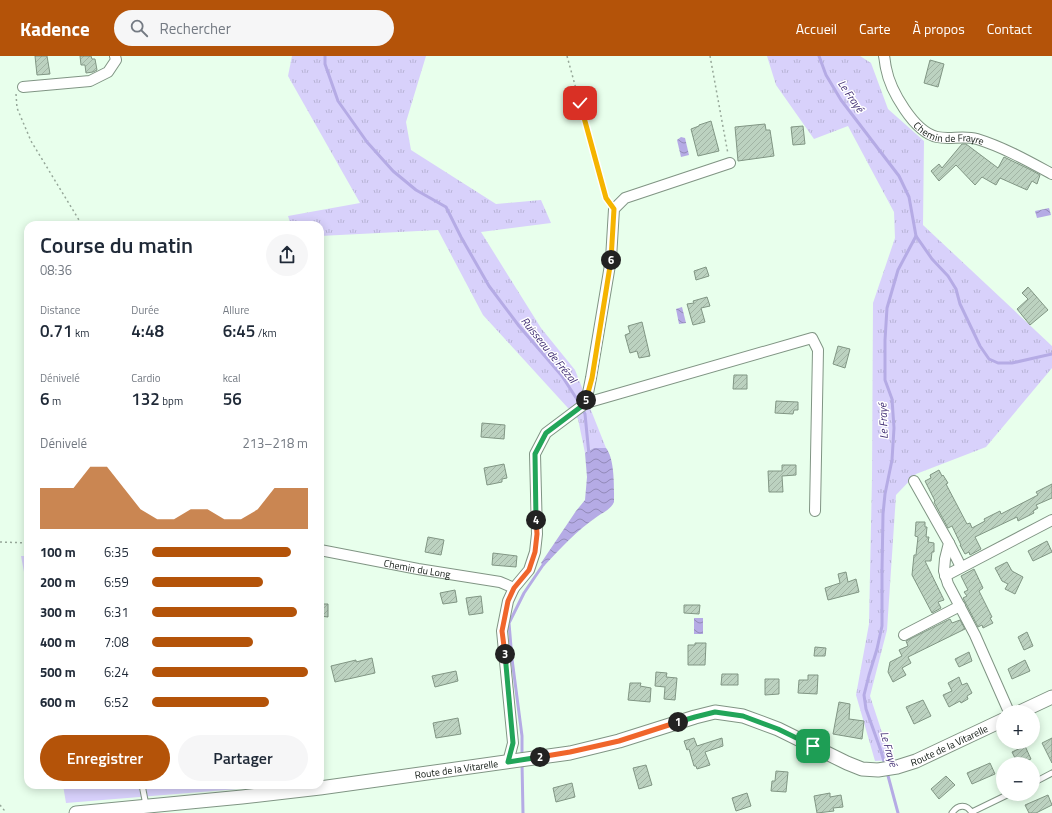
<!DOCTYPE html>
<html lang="fr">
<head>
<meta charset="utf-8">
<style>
  body { margin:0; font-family:"Titillium Web",sans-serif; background:#f6f6f7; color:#1f2937; height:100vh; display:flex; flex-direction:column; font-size:15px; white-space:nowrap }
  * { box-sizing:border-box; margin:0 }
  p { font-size:13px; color:#747a83 }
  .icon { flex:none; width:22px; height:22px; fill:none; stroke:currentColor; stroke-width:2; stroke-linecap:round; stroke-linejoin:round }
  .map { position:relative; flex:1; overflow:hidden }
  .sheet { position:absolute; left:24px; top:165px; width:300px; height:568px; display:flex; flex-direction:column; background:#fff; border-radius:12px; box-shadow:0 2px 10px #0003 }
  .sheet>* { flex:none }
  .controls { position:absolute; left:996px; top:649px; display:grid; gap:8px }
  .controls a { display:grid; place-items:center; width:44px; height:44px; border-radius:50%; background:#fff; box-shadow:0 2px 10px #0003; font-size:20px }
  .pin { position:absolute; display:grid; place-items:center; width:34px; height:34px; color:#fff; margin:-17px; border-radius:8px; box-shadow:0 2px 6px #0006 }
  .km { position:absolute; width:20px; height:20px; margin:-10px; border-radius:50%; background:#222; color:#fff; font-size:11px; line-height:20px; text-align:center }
  .round { display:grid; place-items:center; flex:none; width:42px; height:42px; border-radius:21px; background:#f6f6f7 }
  .overview { display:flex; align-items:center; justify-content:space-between; height:68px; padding:0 16px }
  h1 { font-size:22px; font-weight:600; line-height:30px }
  .figures { display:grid; grid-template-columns:repeat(3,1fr); gap:6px; height:68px; padding:4px 16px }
  .figures div { display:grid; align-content:center }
  .figures b { font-size:17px; font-weight:600 }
  .figures small { font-size:11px; font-weight:400 }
  .figures p { font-size:11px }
  .chart { height:112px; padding:8px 16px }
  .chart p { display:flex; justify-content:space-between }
  .chart svg { width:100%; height:72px; margin-top:4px; fill:#b45309; opacity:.7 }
  .primary-button { display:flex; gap:8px; margin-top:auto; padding:8px 16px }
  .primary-button a { flex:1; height:46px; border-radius:24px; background:#b45309; color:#fff; font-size:16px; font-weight:600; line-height:46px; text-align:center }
  .primary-button a+a { background:#f6f6f7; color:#1f2937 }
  ul { padding:0 16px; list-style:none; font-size:13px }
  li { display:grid; grid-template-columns:64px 48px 1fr; align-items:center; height:30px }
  li i { height:10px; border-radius:5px; background:#b45309 }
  header { display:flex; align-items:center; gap:24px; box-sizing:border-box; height:56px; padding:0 20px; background:#b45309; color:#fff }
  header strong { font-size:19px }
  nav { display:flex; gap:22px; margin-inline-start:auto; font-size:14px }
  .search { width:280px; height:36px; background:#f6f6f7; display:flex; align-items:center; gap:10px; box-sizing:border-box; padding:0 14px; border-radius:22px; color:#747a83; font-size:15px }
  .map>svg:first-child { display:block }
  .grass { fill:url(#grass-tufts) }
  .garden { fill:#d8d1fb }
  .water { fill:url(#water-waves) }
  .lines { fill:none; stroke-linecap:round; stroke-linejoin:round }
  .stream { stroke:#b5abe5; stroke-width:3 }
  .building { fill:url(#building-hatch); stroke:#819684 }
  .service-casing { stroke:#809584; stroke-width:7 }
  .minor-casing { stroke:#809584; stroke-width:12 }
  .tertiary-casing { stroke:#809584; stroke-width:15 }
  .path { stroke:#96a799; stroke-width:1.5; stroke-dasharray:2 3; stroke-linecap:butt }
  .service { stroke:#fff; stroke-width:5 }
  .minor { stroke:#fff; stroke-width:10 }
  .tertiary { stroke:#fff; stroke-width:13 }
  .split-1-casing { stroke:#fff; stroke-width:8 }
  .split-2-casing { stroke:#fff; stroke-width:8 }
  .split-3-casing { stroke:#fff; stroke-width:8 }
  .split-4-casing { stroke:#fff; stroke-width:8 }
  .split-5-casing { stroke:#fff; stroke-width:8 }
  .split-6-casing { stroke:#fff; stroke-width:8 }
  .split-7-casing { stroke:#fff; stroke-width:8 }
  .split-1 { stroke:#22a559; stroke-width:5 }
  .split-2 { stroke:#f0652b; stroke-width:5 }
  .split-3 { stroke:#22a559; stroke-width:5 }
  .split-4 { stroke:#f0652b; stroke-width:5 }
  .split-5 { stroke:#22a559; stroke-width:5 }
  .split-6 { stroke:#f5b400; stroke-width:5 }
  .split-7 { stroke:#f5b400; stroke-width:5 }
  .labels { text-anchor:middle; stroke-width:3; stroke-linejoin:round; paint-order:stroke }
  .street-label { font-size:10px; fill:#111913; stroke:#fff }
  .water-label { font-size:11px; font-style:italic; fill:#422f74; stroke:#fff }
</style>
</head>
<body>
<header>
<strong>Kadence</strong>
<div class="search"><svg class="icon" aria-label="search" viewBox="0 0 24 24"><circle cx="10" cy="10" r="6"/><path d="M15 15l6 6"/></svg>Rechercher</div>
<nav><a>Accueil</a><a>Carte</a><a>À propos</a><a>Contact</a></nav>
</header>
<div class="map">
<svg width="1052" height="757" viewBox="0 0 1052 757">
  <defs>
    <pattern id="grass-tufts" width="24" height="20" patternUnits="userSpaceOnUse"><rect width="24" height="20" fill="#d8d1fb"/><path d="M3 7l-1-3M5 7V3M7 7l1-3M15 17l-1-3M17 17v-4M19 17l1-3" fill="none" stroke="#b8b3d6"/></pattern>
    <pattern id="water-waves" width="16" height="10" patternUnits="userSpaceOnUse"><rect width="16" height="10" fill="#b5abe5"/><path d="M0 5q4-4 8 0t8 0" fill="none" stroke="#928ab8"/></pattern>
    <pattern id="building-hatch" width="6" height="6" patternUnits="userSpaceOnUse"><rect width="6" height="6" fill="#bcd2c0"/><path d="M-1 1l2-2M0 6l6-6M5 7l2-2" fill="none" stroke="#a1b4a4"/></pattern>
  </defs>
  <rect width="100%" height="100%" fill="#e8ffec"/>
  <g class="grass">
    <polygon points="292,0 426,0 406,66 411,94 496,148 541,144 551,167 481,176 541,272 575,314 606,392 594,392 585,397 578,363 483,259 438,174 320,180 320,169 291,169 288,160 360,147 288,20"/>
    <polygon points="767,0 860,0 871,7 888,53 924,85 923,169 1052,290 1052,312 986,391 916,418 896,439 887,574 870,640 891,704 875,705 856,639 869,568 872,422 873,247 895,182 894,156 848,70 814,83 776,29"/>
  </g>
  <g class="garden">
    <polygon points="21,500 28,500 28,537"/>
    <polygon points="63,729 260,729 261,731 66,747"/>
  </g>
  <g class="water">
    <polygon points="681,81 685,82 689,99 681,101 677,84"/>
    <polygon points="1049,152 1051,159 1037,162 1035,155"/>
    <polygon points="682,251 686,267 679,268 676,253"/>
    <path d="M594,392H606C615,403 614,432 614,446C611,453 604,456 598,460C577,474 561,492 544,510L541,507L576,455L585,444L587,421L585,397Z"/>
    <rect x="694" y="562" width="9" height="16"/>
  </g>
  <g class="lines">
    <g class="stream">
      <polyline points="325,0 325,8 338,45 367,86 393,115 416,134 446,151 461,181 489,230 519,270 562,320 580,348 585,358 589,399"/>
      <polyline points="819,0 826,19 841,44 899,120 909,141 916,180 898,214 887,252 885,284 885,324 892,343 894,372 892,404 885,438 883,458 882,515 882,570 877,593 869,619 864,639 866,653 881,695 885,709"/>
      <polyline points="916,180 932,203 948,220 956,233 960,248 980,290 989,303 998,307 1012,307 1052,298"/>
      <polyline points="522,701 522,680 512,603 509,567 524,537 545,506"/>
      <polyline points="522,707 523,757"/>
      <polyline points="887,716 898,757"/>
    </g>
  </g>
  <g class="building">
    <polygon points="35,0 47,0 50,18 37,19"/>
    <polygon points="80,0 91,0 92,3 95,3 97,14 93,16 86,17 85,9 81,9"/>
    <polygon points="930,4 944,8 938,31 924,27"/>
    <polygon points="711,65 719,95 698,100 691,73 699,70 699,69"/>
    <polygon points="765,68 766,74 770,74 774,100 738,105 735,71"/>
    <polygon points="803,70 805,88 793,89 791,71"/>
    <polygon points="962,88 966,88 998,112 1004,101 1031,114 1040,119 1037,128 1032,125 1027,134 1000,122 996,129 982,121 975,129 956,109 939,125 931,115 939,108 942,112"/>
    <polygon points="706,211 709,220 696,224 694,215"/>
    <polygon points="1028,231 1048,254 1030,269 1017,253 1028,243 1022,237"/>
    <polygon points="707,241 710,250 701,252 705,266 693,269 687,248 694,247 693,245"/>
    <polygon points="642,266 650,300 639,302 637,295 630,297 625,279 630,277 628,270"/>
    <polygon points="838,290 850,293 845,312 833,308"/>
    <polygon points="734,319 747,319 747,333 733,333"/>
    <polygon points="776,345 798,346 798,354 794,354 793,358 775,357"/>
    <polygon points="482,367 505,369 504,383 481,381"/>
    <polygon points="504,408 507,422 502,423 502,426 487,429 484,412"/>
    <polygon points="782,409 796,409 796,419 782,420 783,436 769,436 768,415 782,415"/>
    <polygon points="939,414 942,420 943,419 948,427 946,428 967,468 970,467 972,472 985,465 984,463 1000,455 1001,458 1038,439 1036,436 1052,428 1052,442 1036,449 1038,452 1033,455 1034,457 1018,465 1017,461 975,481 981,493 970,499 969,496 965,498 960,489 961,489 952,470 948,472 935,448 934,446 935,445 925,425 931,422 930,419"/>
    <polygon points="916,466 925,466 925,471 927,471 926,481 929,481 928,486 934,487 934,496 932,496 931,505 925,505 944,544 938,546 941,552 932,557 912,519 914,499 916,499 918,481 915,480"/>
    <polygon points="428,481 444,484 441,499 425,496"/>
    <polygon points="1047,485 1052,496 1033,505 1028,495"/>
    <polygon points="493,497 517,500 516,511 492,509"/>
    <polygon points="1007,506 1012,515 1023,521 1015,538 1005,533 1008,528 1002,525 995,512"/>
    <polygon points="974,513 983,532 979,535 992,561 990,562 993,567 983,572 982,569 978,571 963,542 967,540 964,536 968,534 961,520"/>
    <polygon points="846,516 848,526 856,523 859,536 828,544 825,532 840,527 838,518"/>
    <polygon points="455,534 457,546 443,548 440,537"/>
    <polygon points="481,540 483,557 469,559 466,542"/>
    <polygon points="320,548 328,548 328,561 320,560"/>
    <polygon points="684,549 700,549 699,558 684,557"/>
    <polygon points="950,563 952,567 960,564 965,573 908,601 911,607 902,612 906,619 893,626 888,616 890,606 902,600 899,594 908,590 906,585"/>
    <polygon points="1027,576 1033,590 1024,594 1018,581"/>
    <polygon points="695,587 706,587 705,609 688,609 688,589 695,589"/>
    <polygon points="815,591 826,592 825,600 814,600"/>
    <polygon points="969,596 972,605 959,611 955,603"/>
    <polygon points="372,602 375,617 335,626 331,610 356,604 356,606"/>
    <polygon points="1025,604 1030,615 1012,623 1008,613"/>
    <polygon points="456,615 458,625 435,631 432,620"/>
    <polygon points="656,616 667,617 666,621 677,622 675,644 664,643 665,631 655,630"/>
    <polygon points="722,618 738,618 738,629 721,629"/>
    <polygon points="808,619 818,619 817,638 798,637 799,624 808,624"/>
    <polygon points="959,621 962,629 967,627 972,637 967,640 968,643 961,647 960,645 949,651 943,639 952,635 948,627"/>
    <polygon points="765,623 779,623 779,638 765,639"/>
    <polygon points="630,627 641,627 640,630 651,632 650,646 628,644"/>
    <polygon points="923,644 931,660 914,668 906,651"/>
    <polygon points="839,646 850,648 849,663 864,665 862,683 833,678"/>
    <polygon points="458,662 461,678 436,682 433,667"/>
    <polygon points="694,682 697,690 722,682 723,690 705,696 710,709 697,713 696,710 694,710 689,693 687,694 684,685"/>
    <polygon points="1052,682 1052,707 1042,687"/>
    <polygon points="1025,690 1031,703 1020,708 1018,708 1012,696"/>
    <polygon points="990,707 995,718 972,728 967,717"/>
    <polygon points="646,709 652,729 639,733 633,712"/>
    <polygon points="776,715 788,716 786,736 771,735 772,725 775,725"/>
    <polygon points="946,720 955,729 939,743 931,733"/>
    <polygon points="572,727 575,741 556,746 553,732"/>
    <polygon points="747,737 751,750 736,755 732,742"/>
    <polygon points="830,737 830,741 841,739 843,751 833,752 834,755 817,757 814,740"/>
    <polygon points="1048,739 1052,749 1036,757 1029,757 1025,749"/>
  </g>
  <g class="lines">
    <g class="service-casing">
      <g id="service">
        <polyline points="1033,727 1052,717"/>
        <polyline points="142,729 146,749"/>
        <polyline points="972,756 1009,738"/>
        <path d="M952,757C958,748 967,748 972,757"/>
      </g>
    </g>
    <g class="minor-casing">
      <g id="minor">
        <path id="s1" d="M884,0C885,4 885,8 886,12C890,34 914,76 937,81C950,84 963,79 977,83C1003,91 1028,105 1052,118"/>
        <polyline points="23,31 90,25 108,16 116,4 115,0"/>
        <polyline points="586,347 591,322 611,203 614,153 625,142 730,107"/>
        <polyline points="914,425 949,487 945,503 944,515 948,528 975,579 1009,656"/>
        <polyline points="949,487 961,511"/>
        <path id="s2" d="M320,494L418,513L500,526L514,532"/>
        <polyline points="945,520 1052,464"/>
        <polyline points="904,579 960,550"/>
        <polyline points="508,706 513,687 502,575 508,545 514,532 529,514 535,496 537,478 535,398 546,377 586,347 812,282 818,294 815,455"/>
      </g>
    </g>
    <g class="tertiary-casing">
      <g id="tertiary">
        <polyline points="1020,656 1052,641"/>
        <path id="s3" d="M76,757L242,741L320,732L570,697L619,685L695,661L715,656L743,660L778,673L847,707L862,713L878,714L897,711L916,705L1003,664"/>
      </g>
    </g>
    <g class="path">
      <polyline points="567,0 606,142 608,144"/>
      <polyline points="710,0 728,98"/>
      <polyline points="16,38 17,52 31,85 82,169"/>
      <polyline points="0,486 28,487"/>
      <polyline points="0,749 4,754 4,757"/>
    </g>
    <use href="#service" class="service"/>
    <use href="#minor" class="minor"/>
    <use href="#tertiary" class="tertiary"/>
  </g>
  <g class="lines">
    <g class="split-1-casing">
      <polyline id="split-1" points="678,666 695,661 715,656 743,660 778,673 813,690"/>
    </g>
    <g class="split-2-casing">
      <polyline id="split-2" points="540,701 570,696 619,685 678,666"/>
    </g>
    <g class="split-3-casing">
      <polyline id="split-3" points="505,598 513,687 508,706 540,701"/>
    </g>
    <g class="split-4-casing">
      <polyline id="split-4" points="505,598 502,575 508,545 514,532 529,514 535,496 537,478 536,464"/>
    </g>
    <g class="split-5-casing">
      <polyline id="split-5" points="536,464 535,398 546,377 586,347 586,344"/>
    </g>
    <g class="split-6-casing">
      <polyline id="split-6" points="586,344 592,322 611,204"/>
    </g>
    <g class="split-7-casing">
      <polyline id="split-7" points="580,47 606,142 614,153 611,204"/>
    </g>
    <use href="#split-1" class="split-1"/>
    <use href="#split-2" class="split-2"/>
    <use href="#split-3" class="split-3"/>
    <use href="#split-4" class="split-4"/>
    <use href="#split-5" class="split-5"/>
    <use href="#split-6" class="split-6"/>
    <use href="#split-7" class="split-7"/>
  </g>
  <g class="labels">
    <g class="street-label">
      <text dy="4" stroke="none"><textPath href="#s1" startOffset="112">Chemin de Frayre</textPath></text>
      <text dy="4" stroke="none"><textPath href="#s2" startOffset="99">Chemin du Long</textPath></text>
      <text dy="4" stroke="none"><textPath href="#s3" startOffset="899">Route de la Vitarelle</textPath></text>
      <text dy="4" stroke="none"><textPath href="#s3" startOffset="383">Route de la Vitarelle</textPath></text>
    </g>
    <g class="water-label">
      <text transform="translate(851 40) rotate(55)" y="4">Le Frayé</text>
      <text transform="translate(549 294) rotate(51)" y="4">Ruisseau de Frézal</text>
      <text transform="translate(883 365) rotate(-92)" y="4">Le Frayé</text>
      <text transform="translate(889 693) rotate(74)" y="4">Le Frayé</text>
    </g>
  </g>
</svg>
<div class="controls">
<a>+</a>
<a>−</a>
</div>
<div class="pin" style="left:813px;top:690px;background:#1e9e55"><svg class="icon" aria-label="arrive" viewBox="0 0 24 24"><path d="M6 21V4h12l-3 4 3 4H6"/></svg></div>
<div class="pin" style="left:580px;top:47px;background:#d93025"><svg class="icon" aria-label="check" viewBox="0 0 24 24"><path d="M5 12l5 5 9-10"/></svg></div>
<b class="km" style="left:678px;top:666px">1</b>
<b class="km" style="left:540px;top:701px">2</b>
<b class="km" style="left:505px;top:598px">3</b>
<b class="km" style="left:536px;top:464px">4</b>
<b class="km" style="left:586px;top:344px">5</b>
<b class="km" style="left:611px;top:204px">6</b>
<section class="sheet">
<div class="overview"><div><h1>Course du matin</h1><p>08:36</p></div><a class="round"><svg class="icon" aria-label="share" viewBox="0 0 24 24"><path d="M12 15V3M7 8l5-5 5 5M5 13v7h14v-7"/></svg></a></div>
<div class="figures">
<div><p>Distance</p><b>0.71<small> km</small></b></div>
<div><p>Durée</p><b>4:48</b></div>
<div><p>Allure</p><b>6:45<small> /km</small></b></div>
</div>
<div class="figures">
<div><p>Dénivelé</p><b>6<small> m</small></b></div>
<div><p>Cardio</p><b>132<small> bpm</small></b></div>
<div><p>kcal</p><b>56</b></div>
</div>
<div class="chart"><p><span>Dénivelé</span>213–218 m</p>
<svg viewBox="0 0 160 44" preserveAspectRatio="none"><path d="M0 44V19L10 19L20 19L30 6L40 6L50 19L60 32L70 38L80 38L90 32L100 32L110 38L120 38L130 32L140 19L150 19L160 19V44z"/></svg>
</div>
<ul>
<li><b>100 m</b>6:35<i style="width:89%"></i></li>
<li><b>200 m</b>6:59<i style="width:71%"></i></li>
<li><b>300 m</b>6:31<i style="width:93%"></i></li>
<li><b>400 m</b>7:08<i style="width:65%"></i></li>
<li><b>500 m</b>6:24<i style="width:100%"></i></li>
<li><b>600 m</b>6:52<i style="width:75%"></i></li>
</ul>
<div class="primary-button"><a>Enregistrer</a><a>Partager</a></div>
</section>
</div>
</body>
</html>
